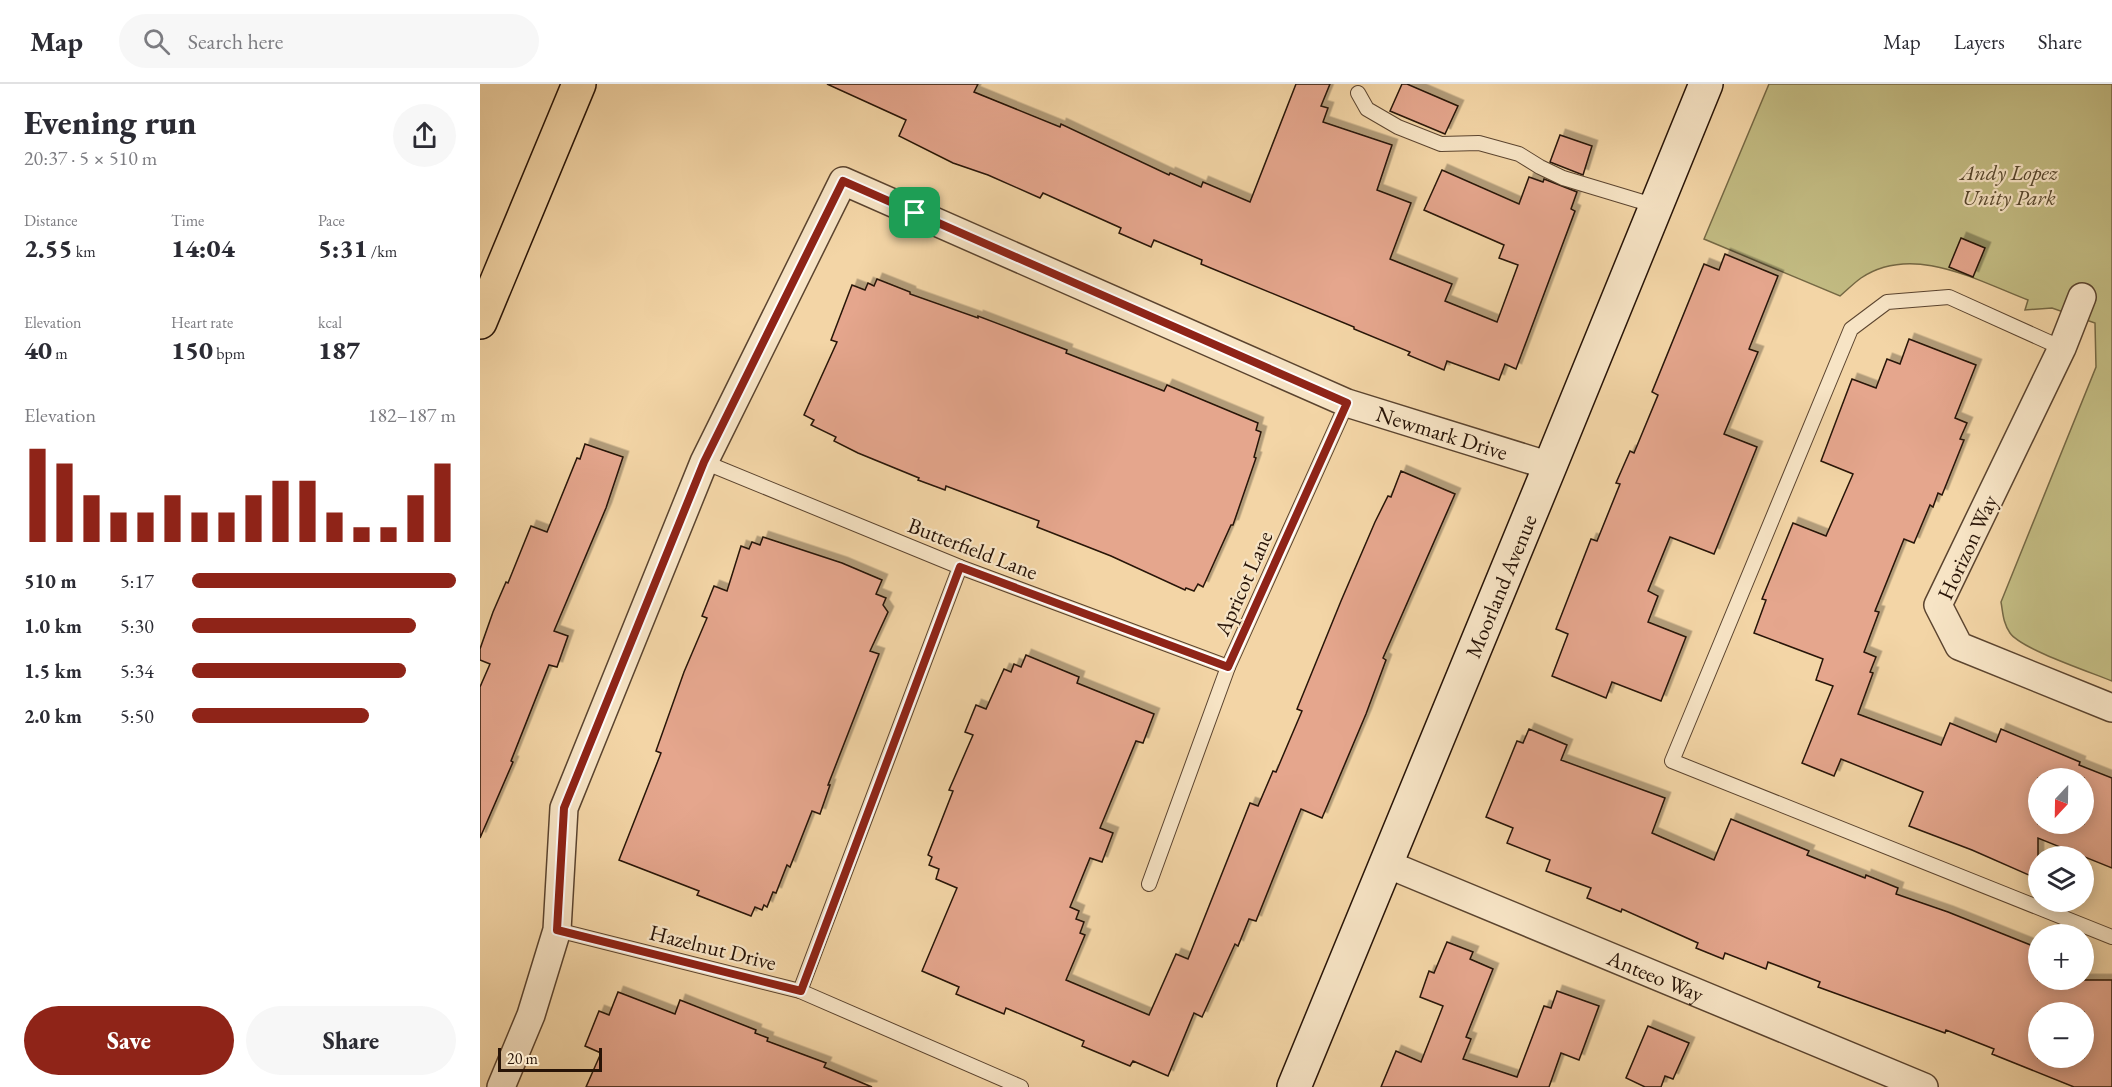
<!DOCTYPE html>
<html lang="en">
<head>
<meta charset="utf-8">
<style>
  body { margin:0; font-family:"EB Garamond",serif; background:#f7f7f7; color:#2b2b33; height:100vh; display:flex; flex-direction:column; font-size:22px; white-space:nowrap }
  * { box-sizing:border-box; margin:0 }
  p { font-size:20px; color:#7c7c81 }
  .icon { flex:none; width:33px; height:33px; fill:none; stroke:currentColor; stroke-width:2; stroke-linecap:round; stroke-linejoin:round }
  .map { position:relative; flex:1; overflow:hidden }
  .side { display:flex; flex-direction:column; background:#fff; width:480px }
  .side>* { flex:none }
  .needle { width:39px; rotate:202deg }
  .controls { position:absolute; left:1548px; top:684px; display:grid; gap:12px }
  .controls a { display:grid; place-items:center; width:66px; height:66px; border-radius:50%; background:#fff; box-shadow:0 3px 15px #0003; font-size:30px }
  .scale { position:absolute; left:18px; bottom:15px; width:104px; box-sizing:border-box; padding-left:6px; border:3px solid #281407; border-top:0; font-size:16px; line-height:21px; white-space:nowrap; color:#281407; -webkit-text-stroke:4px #f7e4c5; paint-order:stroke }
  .pin { position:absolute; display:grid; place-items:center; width:51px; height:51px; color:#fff; margin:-26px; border-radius:12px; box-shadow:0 3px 9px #0006 }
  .round { display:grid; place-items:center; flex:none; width:63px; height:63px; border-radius:32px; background:#f7f7f7 }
  .summary { display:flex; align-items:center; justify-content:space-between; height:102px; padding:0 24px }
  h1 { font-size:33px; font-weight:800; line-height:45px }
  .stats { display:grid; grid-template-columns:repeat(3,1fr); gap:9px; height:102px; padding:6px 24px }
  .stats div { display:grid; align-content:center }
  .stats b { font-size:26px; font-weight:800 }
  .stats small { font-size:16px; font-weight:400 }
  .stats p { font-size:16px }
  .chart { height:168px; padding:12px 24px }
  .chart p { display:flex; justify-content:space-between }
  .chart svg { width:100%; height:108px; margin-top:6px; stroke:#8f2418; stroke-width:6 }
  .action { display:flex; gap:12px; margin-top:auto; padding:12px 24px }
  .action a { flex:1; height:69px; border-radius:36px; background:#8f2418; color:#fff; font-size:24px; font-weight:800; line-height:69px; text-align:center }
  .action a+a { background:#f7f7f7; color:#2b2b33 }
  ul { padding:0 24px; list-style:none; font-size:20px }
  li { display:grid; grid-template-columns:96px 72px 1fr; align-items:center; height:45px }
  li i { height:15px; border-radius:8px; background:#8f2418 }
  header { display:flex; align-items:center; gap:36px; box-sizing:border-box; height:84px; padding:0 30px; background:#fff; border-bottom:2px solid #e1e1e2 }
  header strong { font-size:28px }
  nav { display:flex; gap:33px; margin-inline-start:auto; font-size:21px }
  .search { width:420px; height:54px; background:#f7f7f7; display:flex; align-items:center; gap:15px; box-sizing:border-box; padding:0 21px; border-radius:33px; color:#7c7c81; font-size:22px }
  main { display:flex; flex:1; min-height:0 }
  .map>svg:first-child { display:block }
  .green { fill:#c2bb82; stroke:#756844; stroke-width:1.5 }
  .building { fill:#e5a68d; stroke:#281407; stroke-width:1.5; fill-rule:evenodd; filter:url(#shadow) }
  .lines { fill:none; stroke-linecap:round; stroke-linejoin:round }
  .lane-casing { stroke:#5b442f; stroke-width:16 }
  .street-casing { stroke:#5b442f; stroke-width:30 }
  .secondary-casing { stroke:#281407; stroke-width:36 }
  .highway-casing { stroke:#281407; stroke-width:36 }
  .lane { stroke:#f7e4c5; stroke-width:14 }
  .street { stroke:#f7e4c5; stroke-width:27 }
  .secondary { stroke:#f7e4c5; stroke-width:33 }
  .highway { stroke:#f3d5a6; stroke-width:33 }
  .route-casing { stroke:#fff; stroke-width:12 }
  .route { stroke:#8f2418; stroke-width:8 }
  .labels { text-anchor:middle; stroke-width:4.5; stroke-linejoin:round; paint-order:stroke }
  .park-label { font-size:22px; font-style:italic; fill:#56462c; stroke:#f7e4c5 }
  .street-label { font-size:22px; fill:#281407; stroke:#f7e4c5 }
</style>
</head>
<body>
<header>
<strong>Map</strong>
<div class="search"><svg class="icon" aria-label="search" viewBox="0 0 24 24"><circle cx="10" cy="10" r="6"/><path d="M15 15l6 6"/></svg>Search here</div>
<nav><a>Map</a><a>Layers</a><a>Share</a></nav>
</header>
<main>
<section class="side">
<div class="summary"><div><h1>Evening run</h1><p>20:37 · 5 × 510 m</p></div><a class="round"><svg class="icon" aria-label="share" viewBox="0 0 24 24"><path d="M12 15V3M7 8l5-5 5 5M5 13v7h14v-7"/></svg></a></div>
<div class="stats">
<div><p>Distance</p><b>2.55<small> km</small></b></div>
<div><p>Time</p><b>14:04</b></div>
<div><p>Pace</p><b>5:31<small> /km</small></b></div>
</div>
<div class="stats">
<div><p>Elevation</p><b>40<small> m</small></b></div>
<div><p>Heart rate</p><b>150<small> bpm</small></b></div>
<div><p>kcal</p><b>187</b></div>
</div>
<div class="chart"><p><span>Elevation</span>182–187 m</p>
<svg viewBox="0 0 160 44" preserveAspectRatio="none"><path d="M5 44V6M15 44V12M25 44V25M35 44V32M45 44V32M55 44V25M65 44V32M75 44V32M85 44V25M95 44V19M105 44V19M115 44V32M125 44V38M135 44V38M145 44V25M155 44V12"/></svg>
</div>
<ul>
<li><b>510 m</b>5:17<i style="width:100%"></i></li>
<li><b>1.0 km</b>5:30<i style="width:85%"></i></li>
<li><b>1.5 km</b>5:34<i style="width:81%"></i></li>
<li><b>2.0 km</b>5:50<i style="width:67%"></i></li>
</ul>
<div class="action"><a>Save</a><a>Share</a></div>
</section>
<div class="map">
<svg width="1632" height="1003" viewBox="0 0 1632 1003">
  <defs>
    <filter id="shadow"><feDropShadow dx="5.5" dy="-5.5" stdDeviation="0" flood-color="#0004"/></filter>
  </defs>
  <rect width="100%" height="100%" fill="#f3d5a6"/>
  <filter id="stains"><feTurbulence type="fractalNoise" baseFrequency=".00333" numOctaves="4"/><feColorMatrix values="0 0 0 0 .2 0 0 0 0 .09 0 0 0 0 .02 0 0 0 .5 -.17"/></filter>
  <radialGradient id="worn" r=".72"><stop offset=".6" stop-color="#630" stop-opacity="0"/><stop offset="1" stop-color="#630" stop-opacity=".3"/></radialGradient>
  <path class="green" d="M1289,0H1632V597C1610,588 1541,565 1530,549C1523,539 1523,529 1521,518L1616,283L1615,239L1572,224L1545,226L1548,216C1498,197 1433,159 1381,194C1374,199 1367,206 1360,212L1224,155Z"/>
  <g class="building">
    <polygon points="347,0 498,0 494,8 580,43 581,40 689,91 690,89 721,103 723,98 770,118 816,0 850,0 841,22 848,24 843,38 912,61 897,106 931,119 910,175 972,200 965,217 1017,238 1038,181 1019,174 1024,161 944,126 962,86 1039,120 1049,93 1063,98 1064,95 1097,108 1091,125 1095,127 1036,285 1025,280 1019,296 967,277 964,286 928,271 930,268 874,245 874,243 721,180 722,176 674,156 671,163 639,149 641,144 563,109 560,114 508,91 473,79 419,52 426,36"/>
    <polygon points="922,0 927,0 978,22 965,50 910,27"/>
    <polygon points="1080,51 1112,62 1103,91 1070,78"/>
    <polygon points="1481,154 1505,164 1493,193 1469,183"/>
    <polygon points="1245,170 1298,192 1269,265 1278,268 1244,350 1277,363 1234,470 1190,453 1168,507 1178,512 1168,538 1206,553 1181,617 1132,598 1126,614 1072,592 1088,550 1076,545 1111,455 1117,457 1140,400 1136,399 1150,367 1154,369 1178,311 1172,308 1224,180 1239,186"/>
    <polygon points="397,195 430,208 430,210 498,234 498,232 587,266 586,269 684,307 687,301 778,339 776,346 781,348 774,373 776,374 753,441 751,441 723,503 718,500 714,507 706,504 705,506 631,472 557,443 559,437 466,402 465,406 438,396 439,394 378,369 354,357 356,353 331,341 334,336 324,331 357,258 351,256 372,201 385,206 388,199 394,202"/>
    <path d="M1429,255L1496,281L1475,334L1487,339L1480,355L1484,356L1462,411L1458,409L1453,423L1450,421L1434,459L1424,455L1395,527L1399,528L1384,568L1396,573L1390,588L1393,589L1378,630L1461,661L1470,639L1516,658L1521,645L1600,678L1599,681L1632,694V784L1558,754V795L1492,766L1429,742L1443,708L1361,675L1354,692L1322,679L1353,602L1336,596L1343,575L1274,549L1286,516L1282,515L1313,439L1346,452L1373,390L1341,377L1372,295L1396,304L1407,275L1420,280ZM1558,694H1604V740H1558Z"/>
    <polygon points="105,360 143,373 126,424 74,547 88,552 77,583 69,581 31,677 33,678 0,754 0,603 10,580 0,576 0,565 13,528 26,498 28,499 51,442 67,448 97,374 100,375"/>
    <polygon points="921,387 975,410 903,574 906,576 886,630 842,734 821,725 776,837 769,835 758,862 755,860 722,933 714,929 688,992 653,977 650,982 602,962 604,957 526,924 524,930 476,910 479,903 442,887 477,804 456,795 459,785 449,781 452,773 448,771 473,707 469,706 493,651 485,648 496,621 506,625 524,585 531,588 534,580 541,583 546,571 599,593 597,599 674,630 663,659 656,657 620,744 633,749 622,778 610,774 590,823 599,827 596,835 604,838 600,849 605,851 586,896 669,931 696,870 708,875 770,719 778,722 793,687 796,688 822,627 817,625 861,517 895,438 908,412 911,413"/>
    <polygon points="283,453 362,479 402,496 396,510 406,514 403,521 408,528 390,567 399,570 348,701 350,701 340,730 332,727 310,783 307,781 296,809 293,808 287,823 284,821 282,826 275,823 271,832 217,811 219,807 139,776 181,669 176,667 204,588 227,534 222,532 234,502 247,507 261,462 269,465 272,458 280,461"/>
    <path d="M1049,645L1087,661L1081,676L1185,714L1172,749L1234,776L1251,735L1329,767L1327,771L1385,794L1386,791L1418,804L1416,810L1468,828L1558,864V896H1632V1003H1594L1512,970L1514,965L1466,946L1465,949L1338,903L1340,898L1288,878L1286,885L1245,869L1243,875L1216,864L1218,859L1142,825L1141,828L1107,814L1111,804L1066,787L1070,776L1027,759L1033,744L1006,733L1037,657L1043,659ZM1558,928H1604V974H1558Z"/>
    <polygon points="967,858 993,868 990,875 1013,885 986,953 991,955 983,975 1037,993 1064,922 1071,924 1077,907 1119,922 1099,976 1081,969 1069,1003 901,1003 916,967 941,978 963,922 940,913 949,887 954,889"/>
    <polygon points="138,908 195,930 200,916 276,946 275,949 288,954 287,957 346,979 344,983 392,1003 106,1003 121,969 105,962 119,927 129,931"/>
    <polygon points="1168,942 1209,959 1193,995 1185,992 1181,1003 1165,1003 1146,994"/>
  </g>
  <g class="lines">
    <g class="lane-casing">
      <g id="lane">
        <polyline points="878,9 887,25 918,43 961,60 999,59 1039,70 1060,83 1083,94 1176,122"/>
        <polyline points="1582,264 1469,213 1407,218 1371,245 1192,677 1632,853"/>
        <polyline points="224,378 480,483 748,583"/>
        <polyline points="669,800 748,583 867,319"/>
        <polyline points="77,846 320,907 541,1003"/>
        <polyline points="320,907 480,483"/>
      </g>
    </g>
    <g class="street-casing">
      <g id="street">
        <polyline points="1602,213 1582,264 1458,521 1479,562 1632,624"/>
        <path id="s1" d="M907,780L1444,1003"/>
        <path id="s2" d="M21,1003L51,931L77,846L84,724L224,378L363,97L867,319L1070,382"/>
      </g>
    </g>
    <g class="secondary-casing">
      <g id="secondary">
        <path id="s3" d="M814,1003L1070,382L1226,0"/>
      </g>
    </g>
    <g class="highway-casing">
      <polyline id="highway" points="0,238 99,0"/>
    </g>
    <use href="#lane" class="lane"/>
    <use href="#street" class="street"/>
    <use href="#secondary" class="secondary"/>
    <use href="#highway" class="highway"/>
  </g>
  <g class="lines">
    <g class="route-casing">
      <polygon id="route" points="363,97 867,319 748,583 480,483 321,907 77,846 84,724 224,378"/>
    </g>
    <use href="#route" class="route"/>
  </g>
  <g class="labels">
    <g class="park-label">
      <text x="1529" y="96">Andy Lopez<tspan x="1529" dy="25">Unity Park</tspan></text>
    </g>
    <g class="street-label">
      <text dy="8" stroke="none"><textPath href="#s2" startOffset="1626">Newmark Drive</textPath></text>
      <text transform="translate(1487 463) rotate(-65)" y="8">Horizon Way</text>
      <text transform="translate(493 464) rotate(21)" y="8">Butterfield Lane</text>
      <text transform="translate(763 499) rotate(-66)" y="8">Apricot Lane</text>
      <text dy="8" stroke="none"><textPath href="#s3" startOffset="542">Moorland Avenue</textPath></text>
      <text transform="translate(233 863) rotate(14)" y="8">Hazelnut Drive</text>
      <text dy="8" stroke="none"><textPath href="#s1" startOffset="291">Anteeo Way</textPath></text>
    </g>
  </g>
  <rect width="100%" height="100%" filter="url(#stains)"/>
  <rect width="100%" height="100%" fill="url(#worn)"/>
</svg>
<div class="controls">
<a><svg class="needle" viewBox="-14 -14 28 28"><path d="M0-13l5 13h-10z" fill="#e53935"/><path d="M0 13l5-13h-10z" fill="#7c7c81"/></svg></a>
<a><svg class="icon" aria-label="layers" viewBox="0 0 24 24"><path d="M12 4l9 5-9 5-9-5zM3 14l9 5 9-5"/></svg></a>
<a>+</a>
<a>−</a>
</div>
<div class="scale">20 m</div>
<div class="pin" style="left:435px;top:129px;background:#1e9e55"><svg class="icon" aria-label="arrive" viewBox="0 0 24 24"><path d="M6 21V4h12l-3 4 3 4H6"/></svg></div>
</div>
</main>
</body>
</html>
